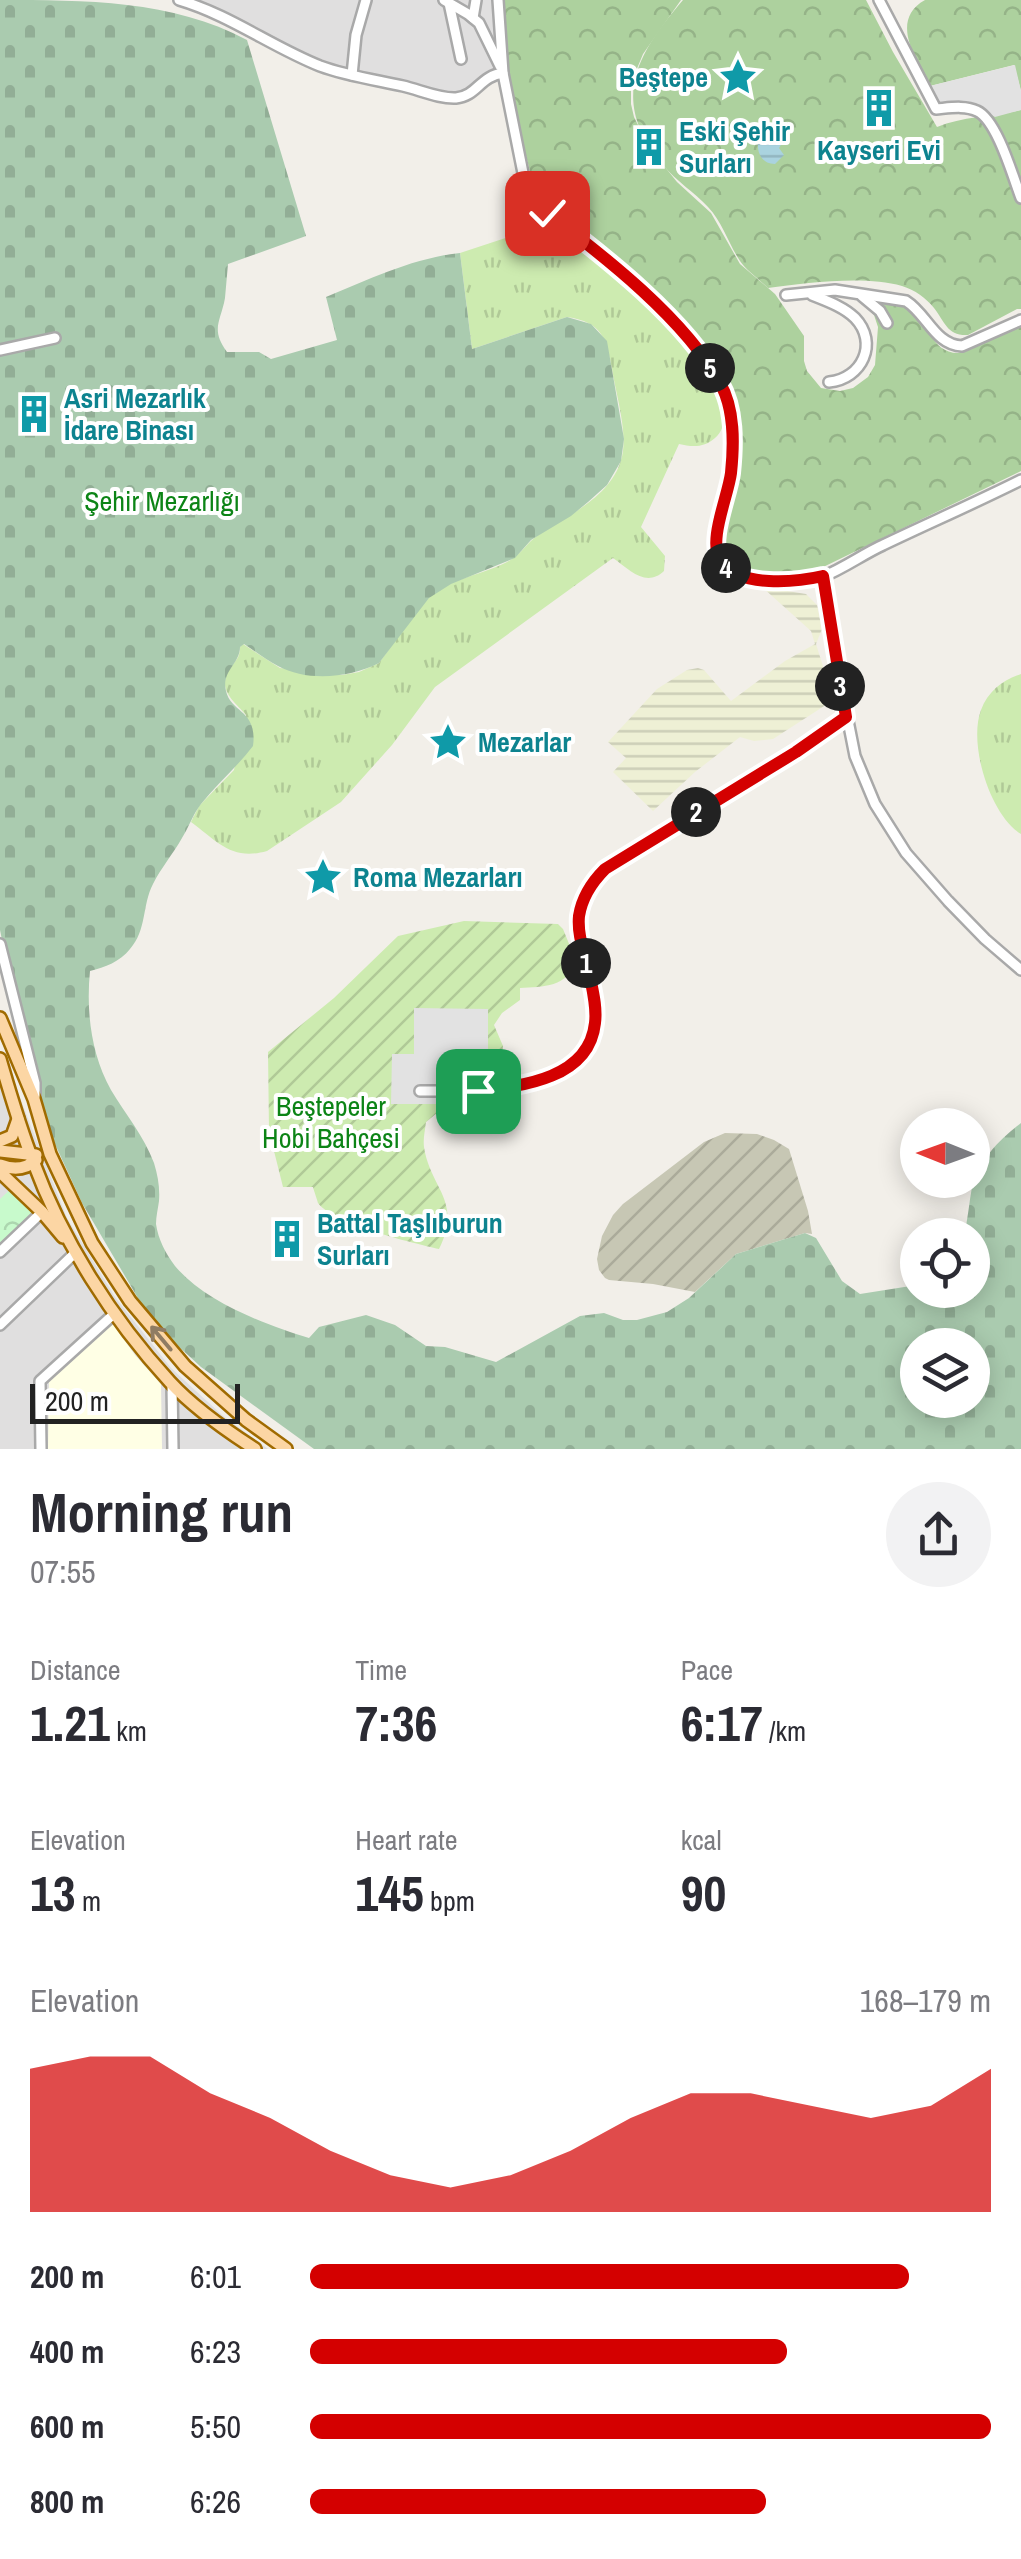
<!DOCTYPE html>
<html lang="en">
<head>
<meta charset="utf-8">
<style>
  body { margin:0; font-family:"Archivo Narrow",sans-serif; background:#f2f2f3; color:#2b2b33; height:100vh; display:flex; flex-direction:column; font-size:38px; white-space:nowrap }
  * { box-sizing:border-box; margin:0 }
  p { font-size:32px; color:#7c7c81 }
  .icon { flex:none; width:55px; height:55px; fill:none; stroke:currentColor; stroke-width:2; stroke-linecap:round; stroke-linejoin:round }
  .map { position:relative; height:1449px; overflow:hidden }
  .details { display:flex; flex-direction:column; background:#fff; flex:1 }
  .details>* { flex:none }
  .needle { width:65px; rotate:271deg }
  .fabs { position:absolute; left:900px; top:1108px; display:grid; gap:20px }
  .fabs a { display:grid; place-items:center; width:90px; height:90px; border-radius:50%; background:#fff; box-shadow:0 5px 25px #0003; font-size:50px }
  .scale { position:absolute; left:30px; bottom:25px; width:210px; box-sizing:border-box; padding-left:10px; border:5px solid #222; border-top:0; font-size:28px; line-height:35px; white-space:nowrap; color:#222; -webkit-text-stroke:8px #fff; paint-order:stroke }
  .pin { position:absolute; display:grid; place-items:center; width:85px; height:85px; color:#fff; margin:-42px; border-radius:20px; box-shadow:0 5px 15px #0006 }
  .km { position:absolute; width:50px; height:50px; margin:-25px; border-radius:50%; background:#222; color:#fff; font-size:28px; line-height:50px; text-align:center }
  .round { display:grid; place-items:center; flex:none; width:105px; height:105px; border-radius:52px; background:#f2f2f3 }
  .headline { display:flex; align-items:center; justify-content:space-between; height:170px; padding:0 30px }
  h1 { font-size:55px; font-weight:800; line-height:75px }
  .metrics { display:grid; grid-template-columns:repeat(3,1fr); gap:15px; height:170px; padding:10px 30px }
  .metrics div { display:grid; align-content:center }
  .metrics b { font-size:50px; font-weight:800 }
  .metrics small { font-size:28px; font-weight:400 }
  .metrics p { font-size:28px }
  .chart { height:280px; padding:20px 30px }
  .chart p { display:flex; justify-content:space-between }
  .chart svg { width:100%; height:180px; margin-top:10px; fill:#d40000; opacity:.7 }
  ul { padding:0 30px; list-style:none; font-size:32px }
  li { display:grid; grid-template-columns:160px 120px 1fr; align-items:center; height:75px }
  li i { height:25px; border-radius:12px; background:#d40000 }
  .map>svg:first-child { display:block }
  .residential { fill:#e0dfdf }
  .education { fill:#ffffe5 }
  .construction { fill:url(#construction-furrows) }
  .farmland { fill:url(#farmland-rules) }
  .grass { fill:url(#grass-tufts) }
  .forest { fill:url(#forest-crowns) }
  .cemetery { fill:url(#cemetery-stones); fill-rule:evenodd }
  .park { fill:url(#park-crowns) }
  .garden { fill:url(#garden-furrows) }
  .parking { fill:#e2e2e2 }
  .water { fill:url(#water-rules) }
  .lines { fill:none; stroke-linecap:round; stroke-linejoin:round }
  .minor-casing { stroke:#a9a9a9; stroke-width:14 }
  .major-casing { stroke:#a06b00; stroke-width:16 }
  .minor { stroke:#fff; stroke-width:9 }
  .major { stroke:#fcd6a4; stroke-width:11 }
  .oneway { stroke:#8f7c63 }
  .route-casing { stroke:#fff; stroke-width:20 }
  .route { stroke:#d40000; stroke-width:12 }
  .labels { text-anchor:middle; stroke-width:8; stroke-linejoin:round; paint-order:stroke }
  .culture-label { font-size:28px; font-weight:bold; fill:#0d838f; stroke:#fff; text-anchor:start }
  .park-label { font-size:28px; fill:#0c8416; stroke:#fff }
</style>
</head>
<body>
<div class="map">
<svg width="1021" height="1449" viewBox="0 0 1021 1449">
  <defs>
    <pattern id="construction-furrows" width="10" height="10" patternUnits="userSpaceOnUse" patternTransform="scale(2.5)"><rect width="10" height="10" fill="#c7c7b4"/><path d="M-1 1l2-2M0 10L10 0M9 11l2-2" fill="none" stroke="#abab9a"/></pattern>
    <pattern id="farmland-rules" width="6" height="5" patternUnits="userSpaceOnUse" patternTransform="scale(2.5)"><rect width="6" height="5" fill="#eef0d5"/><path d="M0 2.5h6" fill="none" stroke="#ccceb7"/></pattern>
    <pattern id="grass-tufts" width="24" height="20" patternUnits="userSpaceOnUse" patternTransform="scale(2.5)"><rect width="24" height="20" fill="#cdebb0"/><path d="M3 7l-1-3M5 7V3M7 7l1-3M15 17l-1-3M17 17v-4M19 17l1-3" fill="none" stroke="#b0c997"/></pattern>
    <pattern id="forest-crowns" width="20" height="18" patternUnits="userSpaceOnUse" patternTransform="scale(2.5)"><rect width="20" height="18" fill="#add19e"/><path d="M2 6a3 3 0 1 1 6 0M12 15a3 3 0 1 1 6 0" fill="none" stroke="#95b388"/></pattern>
    <pattern id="cemetery-stones" width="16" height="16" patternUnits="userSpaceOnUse" patternTransform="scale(2.5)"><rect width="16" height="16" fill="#aacbaf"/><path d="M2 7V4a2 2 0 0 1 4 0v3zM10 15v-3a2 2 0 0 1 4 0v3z" fill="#92ae96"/></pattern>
    <pattern id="park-crowns" width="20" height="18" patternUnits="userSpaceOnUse" patternTransform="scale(2.5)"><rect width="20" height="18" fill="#c8facc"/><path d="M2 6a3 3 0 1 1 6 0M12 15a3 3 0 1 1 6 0" fill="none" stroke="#acd6af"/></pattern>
    <pattern id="garden-furrows" width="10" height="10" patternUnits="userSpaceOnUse" patternTransform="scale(2.5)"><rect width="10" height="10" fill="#cdebb0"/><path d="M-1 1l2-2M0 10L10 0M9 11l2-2" fill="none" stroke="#b0c997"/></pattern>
    <pattern id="water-rules" width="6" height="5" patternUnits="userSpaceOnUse" patternTransform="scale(2.5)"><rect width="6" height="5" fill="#aad3df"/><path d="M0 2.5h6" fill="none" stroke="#92b5bf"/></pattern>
  </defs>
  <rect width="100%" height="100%" fill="#f2efe9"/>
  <g class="residential">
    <polygon points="178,0 498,0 503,72 457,97 319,65"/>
    <polygon points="0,1057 20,1098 67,1218 115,1297 171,1368 222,1415 268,1449 0,1449"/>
  </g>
  <polygon class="education" points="113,1324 135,1355 161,1384 162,1449 48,1449 49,1381"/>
  <polygon class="construction" points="725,1133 757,1134 774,1140 789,1149 808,1211 812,1234 805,1233 736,1254 695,1292 653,1284 609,1280 605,1278 599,1270 597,1259 602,1236 613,1215 623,1204 704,1142"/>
  <polygon class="farmland" points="762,587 806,594 817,605 822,629 816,644 832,695 832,701 773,739 754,741 740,737 695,772 653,811 613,772 626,758 608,742 657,689 687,670 698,668 704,670 731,701 785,661 815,644 811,631"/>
  <g class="grass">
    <path d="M557,229C590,255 765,394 715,438C704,448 692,447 679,444L641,527L665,556L664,571C646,588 630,570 613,558L435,687L392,745L341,802L267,851C232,861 218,842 191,822L199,806L234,770L246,715C234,701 217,690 229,670C235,660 240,659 240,647L243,644L280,668L342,675L359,672L379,663C397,640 414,608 437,591C459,576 495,572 515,557C523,551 528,542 537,536C566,516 610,498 621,460C629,435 616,395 612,369C606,338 602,322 567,317L472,349L460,253L530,230Z"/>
    <path d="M1021,674V834C990,815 968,744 981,710C988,691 1003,680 1021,674Z"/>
  </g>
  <g class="forest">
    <path d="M504,0H681L643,54L631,83V104L634,117L649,147L677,182L711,213L740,264L775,294L804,336V361L807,371L821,388L840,391L853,388L868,377L875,365L878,327L874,315L860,302C875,302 894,298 907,306C929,320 930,353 958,353L1021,327V471L815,571C790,578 725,579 723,544C729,514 739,483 740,453C742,380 695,332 644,286C623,267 603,248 580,231C560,217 554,195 533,183C518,124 501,61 504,0Z"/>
    <path d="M683,0H866L893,52L937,127C963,116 993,117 1021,110V309H1017L968,335C947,336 945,322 934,308C926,298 915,290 902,286C864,275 806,283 768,288C759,279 747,271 740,261C728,243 723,223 708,207C694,192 676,181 663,165C609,101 636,55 683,0Z"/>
    <path d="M925,0H1021V91L1014,65L930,86C916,59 889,20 925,0Z"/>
  </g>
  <path class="cemetery" d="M0,0C84,0 173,0 247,40L306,236L228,264C227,275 226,287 225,298C221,321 210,329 227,352H259L271,359L337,340L326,297C370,279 413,258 460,253L472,349L567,317L591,324L607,341L624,439L621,461L607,485L588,502L571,516L531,540L515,558L451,584L429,598L379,663C350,678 307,682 278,666C266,660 255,651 244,644L240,647C240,664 221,671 226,691C231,713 258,710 253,746C237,767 217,784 201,804C193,814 189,827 182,838C173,854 161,868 153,884C142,905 147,930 130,949C120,962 105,967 90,971C86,1011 91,1054 111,1090C126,1115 144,1136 154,1163C158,1176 160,1188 159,1201C158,1209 156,1216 156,1224C158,1239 166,1254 175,1266C205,1302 266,1325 309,1338L319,1327L366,1315L395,1325L426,1346L445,1347L496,1362L580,1316L604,1313L623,1320H637L667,1312L689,1298L736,1254L805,1233L816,1238L842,1281L860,1294L917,1285L918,1290H972V1235H964C968,1219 969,1203 972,1187C978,1161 1001,1138 1021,1123V1449H314L201,1367L164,1333L142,1305L82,1203L55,1144L37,1091L15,1005L0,930ZM918,1345H972V1400H918Z"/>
  <polygon class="park" points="18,1182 41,1206 0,1245 0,1199"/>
  <path class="garden" d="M464,921L558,924L563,929L576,961C568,987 543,987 520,988V1000L502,1013L494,1025L503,1046L502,1056H488V1010L414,1054L392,1104H448L426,1122C425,1131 423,1138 424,1147C430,1188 463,1201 439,1249C413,1243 333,1224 318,1203C318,1202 313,1188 313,1187H283L269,1131L268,1052L334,998L398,936Z"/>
  <g class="parking">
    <polygon points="1015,65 1021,91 1021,110 995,117 980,108 940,105 932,96 930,86"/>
    <polygon points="414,1008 488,1009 488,1056 502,1056 502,1083 449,1082 448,1104 391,1104 392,1054 414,1054"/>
  </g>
  <path class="water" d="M787,126L790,130L779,148L784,155L775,164C758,164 755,146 760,132Z"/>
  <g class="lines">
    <g class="minor-casing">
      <g id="minor">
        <path d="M179,0C230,15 272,47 320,66C347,76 376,80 403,86C420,90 440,99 456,98C477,96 480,76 503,73"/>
        <polyline points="444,0 468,14 479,23 500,66"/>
        <path d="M498,0L503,73L524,178L533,198L547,213C604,256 665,304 707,364C713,372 720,380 723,390C733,418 735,450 730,480C726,502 711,533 718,555C727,585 797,585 822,577C843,569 863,554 883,545C929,523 975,503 1021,480"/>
        <path d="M879,0L936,109C949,108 965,105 977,111C997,120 1013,177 1021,198"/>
        <polyline points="449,3 461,59"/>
        <polyline points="473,18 476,0"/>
        <polyline points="352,75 356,35 366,0"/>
        <path d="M786,295L835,290L906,301C927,314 935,345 962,346L1021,320"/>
        <path d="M812,295C827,301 844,307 855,318C879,343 862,379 829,382"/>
        <polyline points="862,296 880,311 887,323"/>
        <polyline points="0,350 55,338"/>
        <polyline points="823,576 832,640 855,756 875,804 906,853 948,901 985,939 1021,970"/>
        <polyline points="0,944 35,1083 35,1096"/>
        <path d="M420,1091C466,1091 568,1095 590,1043C599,1022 595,998 590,975C580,928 568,909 605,869L796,752L846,717"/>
        <polyline points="0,1252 42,1212"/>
        <polyline points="0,1325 75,1253"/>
        <polyline points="172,1385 173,1449"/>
        <polyline points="41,1449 40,1381 115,1313"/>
      </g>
    </g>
    <g class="major-casing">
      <g id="major">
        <polyline points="0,1018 34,1099 50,1154 92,1243 130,1301 185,1366 246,1420 286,1449"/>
        <path d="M0,1059C10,1093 20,1128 33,1161C63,1242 112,1319 170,1382C193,1407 227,1431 255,1449"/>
        <polyline points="0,1141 12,1136 18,1119"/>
        <polyline points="0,1151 36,1155"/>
        <path d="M0,1165C13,1170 25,1170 36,1160"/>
        <polyline points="0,1172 42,1212 63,1237"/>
      </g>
    </g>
    <use href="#minor" class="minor"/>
    <use href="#major" class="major"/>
  </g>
  <defs><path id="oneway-shaft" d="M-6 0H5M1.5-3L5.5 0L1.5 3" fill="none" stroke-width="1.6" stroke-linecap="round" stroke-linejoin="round" transform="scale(2.5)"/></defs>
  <use class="oneway" href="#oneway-shaft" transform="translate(161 1338) rotate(-130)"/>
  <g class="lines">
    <g class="route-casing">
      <path id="route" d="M478,1091C522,1086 589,1079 595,1023C597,1008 593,992 590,977C586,956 577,937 579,916C582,897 592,882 605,869L796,752L846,717L823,576C797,582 739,588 721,562C707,542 728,497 731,473C734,444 735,409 720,383C686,320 604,256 547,213"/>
    </g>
    <use href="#route" class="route"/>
  </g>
  <defs>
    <g id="sight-bare" transform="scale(3)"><path d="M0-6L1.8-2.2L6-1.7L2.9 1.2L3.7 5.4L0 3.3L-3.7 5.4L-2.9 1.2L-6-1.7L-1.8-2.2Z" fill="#0f9aa8" stroke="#fff" stroke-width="2.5" paint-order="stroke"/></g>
    <g id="building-bare" transform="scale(3)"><path d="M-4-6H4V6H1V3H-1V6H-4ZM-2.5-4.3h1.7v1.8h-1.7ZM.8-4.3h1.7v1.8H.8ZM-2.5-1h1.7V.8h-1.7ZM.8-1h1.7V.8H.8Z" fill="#0f9aa8" stroke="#fff" stroke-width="2.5" paint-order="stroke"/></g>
  </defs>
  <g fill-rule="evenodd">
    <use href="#sight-bare" x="738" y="77"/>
    <use href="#building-bare" x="879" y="108"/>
    <use href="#building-bare" x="649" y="147"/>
    <use href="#building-bare" x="34" y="414"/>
    <use href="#sight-bare" x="448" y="742"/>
    <use href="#sight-bare" x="323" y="877"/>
    <use href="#building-bare" x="287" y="1239"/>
  </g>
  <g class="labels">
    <g class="culture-label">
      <text x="708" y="87" text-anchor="end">Beştepe</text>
      <text x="679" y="141">Eski Şehir<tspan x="679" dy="32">Surları</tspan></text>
      <text x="879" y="160" text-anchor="middle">Kayseri Evi</text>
      <text x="64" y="408">Asri Mezarlık<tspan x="64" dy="32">İdare Binası</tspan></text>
      <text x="478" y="752">Mezarlar</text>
      <text x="353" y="887">Roma Mezarları</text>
      <text x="317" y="1233">Battal Taşlıburun<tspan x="317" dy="32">Surları</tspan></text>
    </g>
    <g class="park-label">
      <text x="162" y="511">Şehir Mezarlığı</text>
      <text x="331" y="1116">Beştepeler<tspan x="331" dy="32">Hobi Bahçesi</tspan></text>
    </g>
  </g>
</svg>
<div class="fabs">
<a><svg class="needle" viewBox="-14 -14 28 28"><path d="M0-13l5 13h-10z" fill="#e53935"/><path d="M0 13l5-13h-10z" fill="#7c7c81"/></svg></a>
<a><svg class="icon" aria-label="locate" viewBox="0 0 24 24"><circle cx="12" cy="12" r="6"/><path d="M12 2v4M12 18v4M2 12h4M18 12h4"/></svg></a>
<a><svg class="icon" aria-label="layers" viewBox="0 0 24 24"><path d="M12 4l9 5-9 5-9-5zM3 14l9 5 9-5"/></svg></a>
</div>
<div class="scale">200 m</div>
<div class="pin" style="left:478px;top:1091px;background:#1e9e55"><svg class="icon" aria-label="arrive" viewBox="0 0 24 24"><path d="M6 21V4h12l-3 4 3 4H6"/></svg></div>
<div class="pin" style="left:547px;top:213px;background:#d93025"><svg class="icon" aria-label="check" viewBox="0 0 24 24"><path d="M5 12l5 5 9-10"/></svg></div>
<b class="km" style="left:586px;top:963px">1</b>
<b class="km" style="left:696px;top:812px">2</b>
<b class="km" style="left:840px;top:686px">3</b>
<b class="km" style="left:726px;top:568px">4</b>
<b class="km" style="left:710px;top:368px">5</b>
</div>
<section class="details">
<div class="headline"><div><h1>Morning run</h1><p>07:55</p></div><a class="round"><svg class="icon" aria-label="share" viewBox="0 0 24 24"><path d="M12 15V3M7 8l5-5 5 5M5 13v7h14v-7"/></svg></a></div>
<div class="metrics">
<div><p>Distance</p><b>1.21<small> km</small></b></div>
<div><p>Time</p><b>7:36</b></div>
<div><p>Pace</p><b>6:17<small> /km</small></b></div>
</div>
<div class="metrics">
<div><p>Elevation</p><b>13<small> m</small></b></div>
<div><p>Heart rate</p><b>145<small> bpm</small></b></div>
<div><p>kcal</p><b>90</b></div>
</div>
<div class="chart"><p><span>Elevation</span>168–179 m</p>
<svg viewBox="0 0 160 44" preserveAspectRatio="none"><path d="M0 44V9L10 6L20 6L30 15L40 21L50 29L60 35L70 38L80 35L90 29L100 21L110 15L120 15L130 18L140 21L150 18L160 9V44z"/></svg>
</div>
<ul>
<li><b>200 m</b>6:01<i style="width:88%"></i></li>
<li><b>400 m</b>6:23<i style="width:70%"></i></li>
<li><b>600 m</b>5:50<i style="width:100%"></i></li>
<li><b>800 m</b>6:26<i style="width:67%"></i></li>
</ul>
</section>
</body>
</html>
